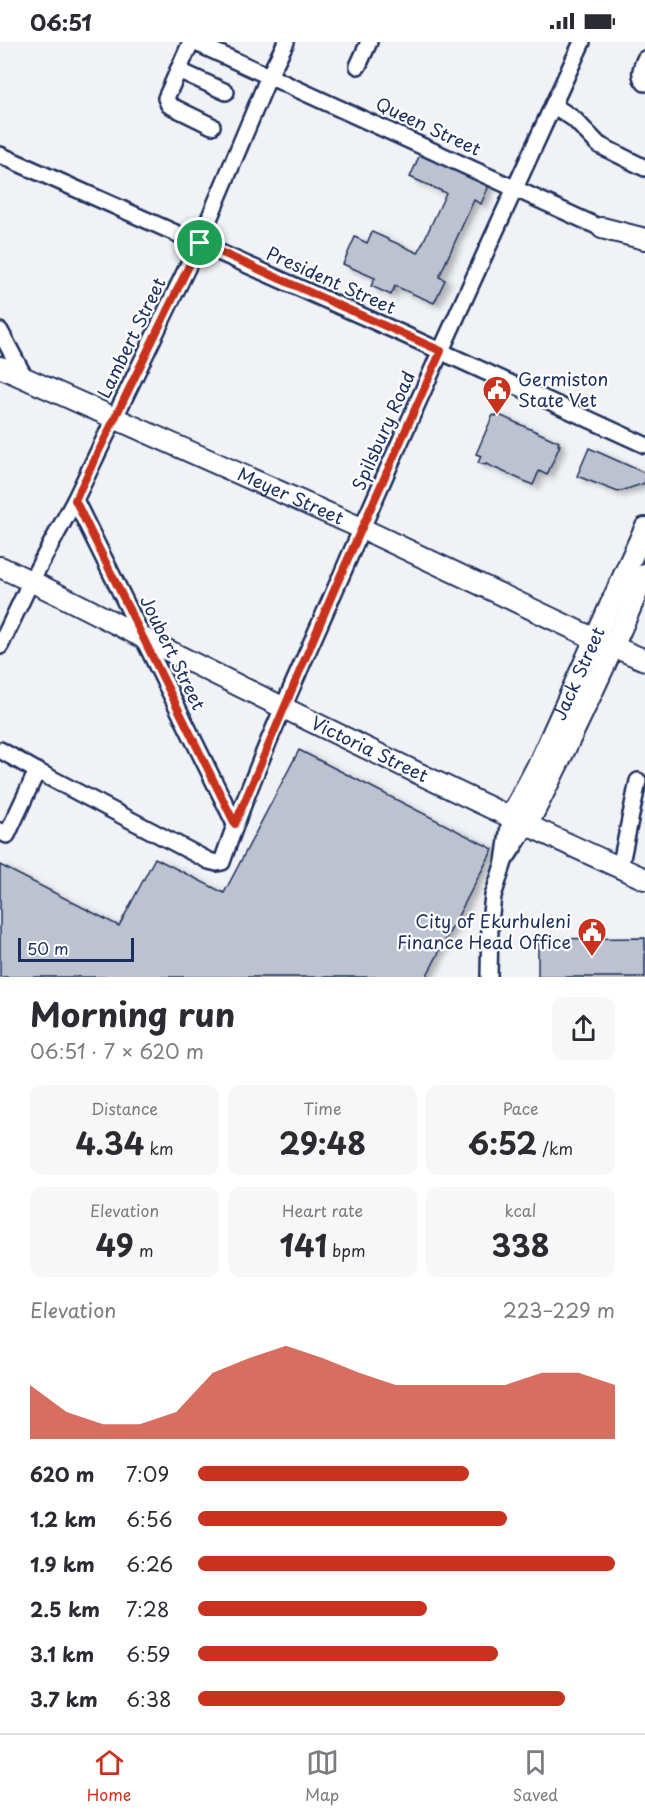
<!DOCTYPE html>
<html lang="en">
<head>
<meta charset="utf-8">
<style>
  body { margin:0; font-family:"Playpen Sans",sans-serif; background:#f7f7f7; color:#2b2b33; height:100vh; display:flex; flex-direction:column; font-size:22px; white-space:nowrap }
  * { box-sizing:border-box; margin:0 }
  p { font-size:20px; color:#7c7c81 }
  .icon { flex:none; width:33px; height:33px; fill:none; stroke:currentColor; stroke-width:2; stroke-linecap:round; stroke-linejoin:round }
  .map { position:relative; height:935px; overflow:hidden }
  .panel { display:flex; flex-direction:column; background:#fff; flex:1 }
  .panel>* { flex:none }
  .scale { position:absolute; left:18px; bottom:15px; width:116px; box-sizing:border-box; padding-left:6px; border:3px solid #1b2f5e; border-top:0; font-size:16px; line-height:21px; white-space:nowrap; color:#1b2f5e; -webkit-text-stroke:4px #fff; paint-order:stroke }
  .pin { position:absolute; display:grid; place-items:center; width:51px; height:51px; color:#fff; margin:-26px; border:3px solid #fff; border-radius:50%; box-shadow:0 2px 6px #0007 }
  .round { display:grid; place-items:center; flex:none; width:63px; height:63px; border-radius:12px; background:#f7f7f7 }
  .head { display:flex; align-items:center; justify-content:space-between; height:102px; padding:0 30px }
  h1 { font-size:33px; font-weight:700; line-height:45px }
  .figures { display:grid; grid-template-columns:repeat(3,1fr); gap:9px; height:102px; padding:6px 30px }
  .figures div { display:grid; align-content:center; border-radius:12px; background:#f7f7f7; text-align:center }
  .figures b { font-size:30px; font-weight:700 }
  .figures small { font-size:16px; font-weight:400 }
  .figures p { font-size:16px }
  .chart { height:168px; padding:12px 30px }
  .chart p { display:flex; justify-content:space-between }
  .chart svg { width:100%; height:108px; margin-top:6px; fill:#c8321e; opacity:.7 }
  ul { padding:0 30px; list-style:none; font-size:20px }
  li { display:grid; grid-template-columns:96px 72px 1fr; align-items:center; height:45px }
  li i { height:15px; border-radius:8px; background:#c8321e }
  .status { display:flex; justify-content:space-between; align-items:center; height:42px; padding:0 30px; background:#fff; direction:ltr }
  .status svg { height:16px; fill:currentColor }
  .dock { display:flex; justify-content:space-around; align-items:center; height:84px; border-top:2px solid #e1e1e2; background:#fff; font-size:16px; color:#7c7c81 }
  .dock a { display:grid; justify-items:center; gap:3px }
  .dock .on { color:#c8321e }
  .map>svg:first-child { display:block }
  .building { fill:#bcc2d0; stroke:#1b2f5e; stroke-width:1.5; filter:url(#shadow) }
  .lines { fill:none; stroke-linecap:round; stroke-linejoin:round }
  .minor-casing { stroke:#1b2f5e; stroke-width:20 }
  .major-casing { stroke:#1b2f5e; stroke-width:24 }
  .minor { stroke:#fff; stroke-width:15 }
  .major { stroke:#fff; stroke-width:20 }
  .route-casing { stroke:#fff; stroke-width:12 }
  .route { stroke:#c8321e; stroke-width:8 }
  .labels { text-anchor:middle; stroke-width:4.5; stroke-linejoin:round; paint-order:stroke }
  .street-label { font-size:18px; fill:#1b2f5e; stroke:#fff }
  .poi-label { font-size:18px; fill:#1b2f5e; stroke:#fff; text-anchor:start }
</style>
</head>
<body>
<div class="status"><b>06:51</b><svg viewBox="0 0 49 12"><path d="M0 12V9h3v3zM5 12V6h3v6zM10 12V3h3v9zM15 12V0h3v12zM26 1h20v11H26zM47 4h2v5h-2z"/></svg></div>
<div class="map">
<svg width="645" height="935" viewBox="0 0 645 935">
  <defs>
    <filter id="shadow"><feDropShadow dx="5.5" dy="3.5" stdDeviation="3" flood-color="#0004"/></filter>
  </defs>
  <rect width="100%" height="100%" fill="#f1f2f5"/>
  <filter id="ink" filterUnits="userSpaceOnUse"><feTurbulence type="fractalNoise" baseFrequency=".0167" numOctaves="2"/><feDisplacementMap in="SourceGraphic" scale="12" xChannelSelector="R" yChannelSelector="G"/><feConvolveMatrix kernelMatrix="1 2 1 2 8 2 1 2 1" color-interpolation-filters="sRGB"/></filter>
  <g filter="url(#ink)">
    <g class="building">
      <polygon points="421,110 490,141 481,162 474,158 439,235 445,238 434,261 395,244 391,253 371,244 375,236 343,222 355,195 367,201 372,190 418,211 446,151 410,135"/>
      <polygon points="497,372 559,400 558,403 560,403 547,433 539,429 533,443 486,422 485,423 478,421 481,414 476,412 493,373 496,374"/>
      <polygon points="589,406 645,431 645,441 618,450 577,434"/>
      <polygon points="299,708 493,807 426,935 0,935 0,823 119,884 155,816 224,851"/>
      <polygon points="645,896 645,935 538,935 538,897"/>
    </g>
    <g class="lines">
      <g class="minor-casing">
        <g id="minor">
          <polyline points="191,0 166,56 169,63 212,84"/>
          <polyline points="194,0 612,191"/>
          <path d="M645,17C641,26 638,33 645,41"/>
          <polyline points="358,24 369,0"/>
          <polyline points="178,28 226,50"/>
          <polyline points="553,63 574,77 599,103 645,126"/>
          <polyline points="0,113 405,293 645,403"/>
          <polyline points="0,289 25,336"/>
          <polyline points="75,458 235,782"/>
          <polyline points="0,604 31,539 75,458 199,201 269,34 286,0"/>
          <polyline points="0,708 37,729 7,793 0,789"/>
          <path d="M37,729L209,819L217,821L222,820C256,722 300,627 342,532C419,353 501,177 582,0"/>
          <polyline points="507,815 527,784"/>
          <polyline points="620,826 638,739"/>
          <polyline points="489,935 490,880 493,854 504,820 510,776"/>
        </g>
      </g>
      <g class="major-casing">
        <g id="major">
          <polyline points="602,186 645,197"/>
          <path id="s1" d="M0,325L361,486L595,597L645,618"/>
          <path id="s2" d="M0,525C66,554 130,590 195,622C344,696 493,769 645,837"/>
          <path id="s3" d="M510,776L540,719L645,486"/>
          <path d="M527,784C569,701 609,617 645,532"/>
        </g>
      </g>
      <use href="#minor" class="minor"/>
      <use href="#major" class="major"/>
    </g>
  </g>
  <g class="lines" filter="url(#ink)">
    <g class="route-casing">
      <polygon id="route" points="200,201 441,309 335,546 235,782 75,458"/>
    </g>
    <use href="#route" class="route"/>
  </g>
  <defs>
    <g id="civic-pin" transform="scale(1.5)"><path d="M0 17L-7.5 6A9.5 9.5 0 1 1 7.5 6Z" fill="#c8321e" stroke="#fff"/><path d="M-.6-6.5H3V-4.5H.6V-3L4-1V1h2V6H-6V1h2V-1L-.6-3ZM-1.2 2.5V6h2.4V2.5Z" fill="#fff"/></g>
  </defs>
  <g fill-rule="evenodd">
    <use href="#civic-pin" x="497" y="348"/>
    <use href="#civic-pin" x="592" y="890"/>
  </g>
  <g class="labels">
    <g class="street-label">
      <text transform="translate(428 85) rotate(25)" y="6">Queen Street</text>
      <text transform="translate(331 239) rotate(24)" y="6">President Street</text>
      <text transform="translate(132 296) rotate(-64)" y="6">Lambert Street</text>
      <text transform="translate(384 389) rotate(-66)" y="6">Spilsbury Road</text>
      <text dy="6" stroke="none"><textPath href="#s1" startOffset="318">Meyer Street</textPath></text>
      <text transform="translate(172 611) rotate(64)" y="6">Joubert Street</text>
      <text dy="6" stroke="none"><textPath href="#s3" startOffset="160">Jack Street</textPath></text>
      <text dy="6" stroke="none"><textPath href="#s2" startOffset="412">Victoria Street</textPath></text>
    </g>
    <g class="poi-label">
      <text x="518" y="344">Germiston<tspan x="518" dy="21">State Vet</tspan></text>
      <text x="571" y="886" text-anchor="end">City of Ekurhuleni<tspan x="571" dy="21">Finance Head Office</tspan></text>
    </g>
  </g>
</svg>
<div class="scale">50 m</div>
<div class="pin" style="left:200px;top:201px;background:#1e9e55"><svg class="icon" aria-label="arrive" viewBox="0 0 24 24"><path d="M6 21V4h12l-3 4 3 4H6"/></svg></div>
</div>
<section class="panel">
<div class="head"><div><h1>Morning run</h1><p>06:51 · 7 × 620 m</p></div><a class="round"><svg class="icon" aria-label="share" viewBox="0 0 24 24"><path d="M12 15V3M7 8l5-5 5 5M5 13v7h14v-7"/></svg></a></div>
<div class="figures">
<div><p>Distance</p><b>4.34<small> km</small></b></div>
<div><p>Time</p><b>29:48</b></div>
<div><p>Pace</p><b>6:52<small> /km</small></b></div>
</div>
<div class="figures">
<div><p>Elevation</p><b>49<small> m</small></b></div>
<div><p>Heart rate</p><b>141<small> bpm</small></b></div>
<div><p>kcal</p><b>338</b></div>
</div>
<div class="chart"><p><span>Elevation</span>223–229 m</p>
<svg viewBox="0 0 160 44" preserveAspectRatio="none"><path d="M0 44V22L10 33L20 38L30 38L40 33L50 17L60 11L70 6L80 11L90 17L100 22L110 22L120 22L130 22L140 17L150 17L160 22V44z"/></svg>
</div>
<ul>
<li><b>620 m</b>7:09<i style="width:65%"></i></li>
<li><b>1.2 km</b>6:56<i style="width:74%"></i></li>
<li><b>1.9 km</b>6:26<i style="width:100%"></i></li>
<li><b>2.5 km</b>7:28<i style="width:55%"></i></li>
<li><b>3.1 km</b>6:59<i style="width:72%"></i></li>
<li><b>3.7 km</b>6:38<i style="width:88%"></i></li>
</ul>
</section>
<nav class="dock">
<a class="on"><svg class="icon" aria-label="home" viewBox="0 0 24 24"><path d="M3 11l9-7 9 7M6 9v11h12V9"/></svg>Home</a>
<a><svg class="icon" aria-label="map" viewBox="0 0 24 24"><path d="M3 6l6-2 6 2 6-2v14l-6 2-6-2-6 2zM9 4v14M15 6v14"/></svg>Map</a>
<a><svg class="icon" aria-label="saved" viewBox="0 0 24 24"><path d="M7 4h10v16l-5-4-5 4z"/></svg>Saved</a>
</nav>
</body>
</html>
